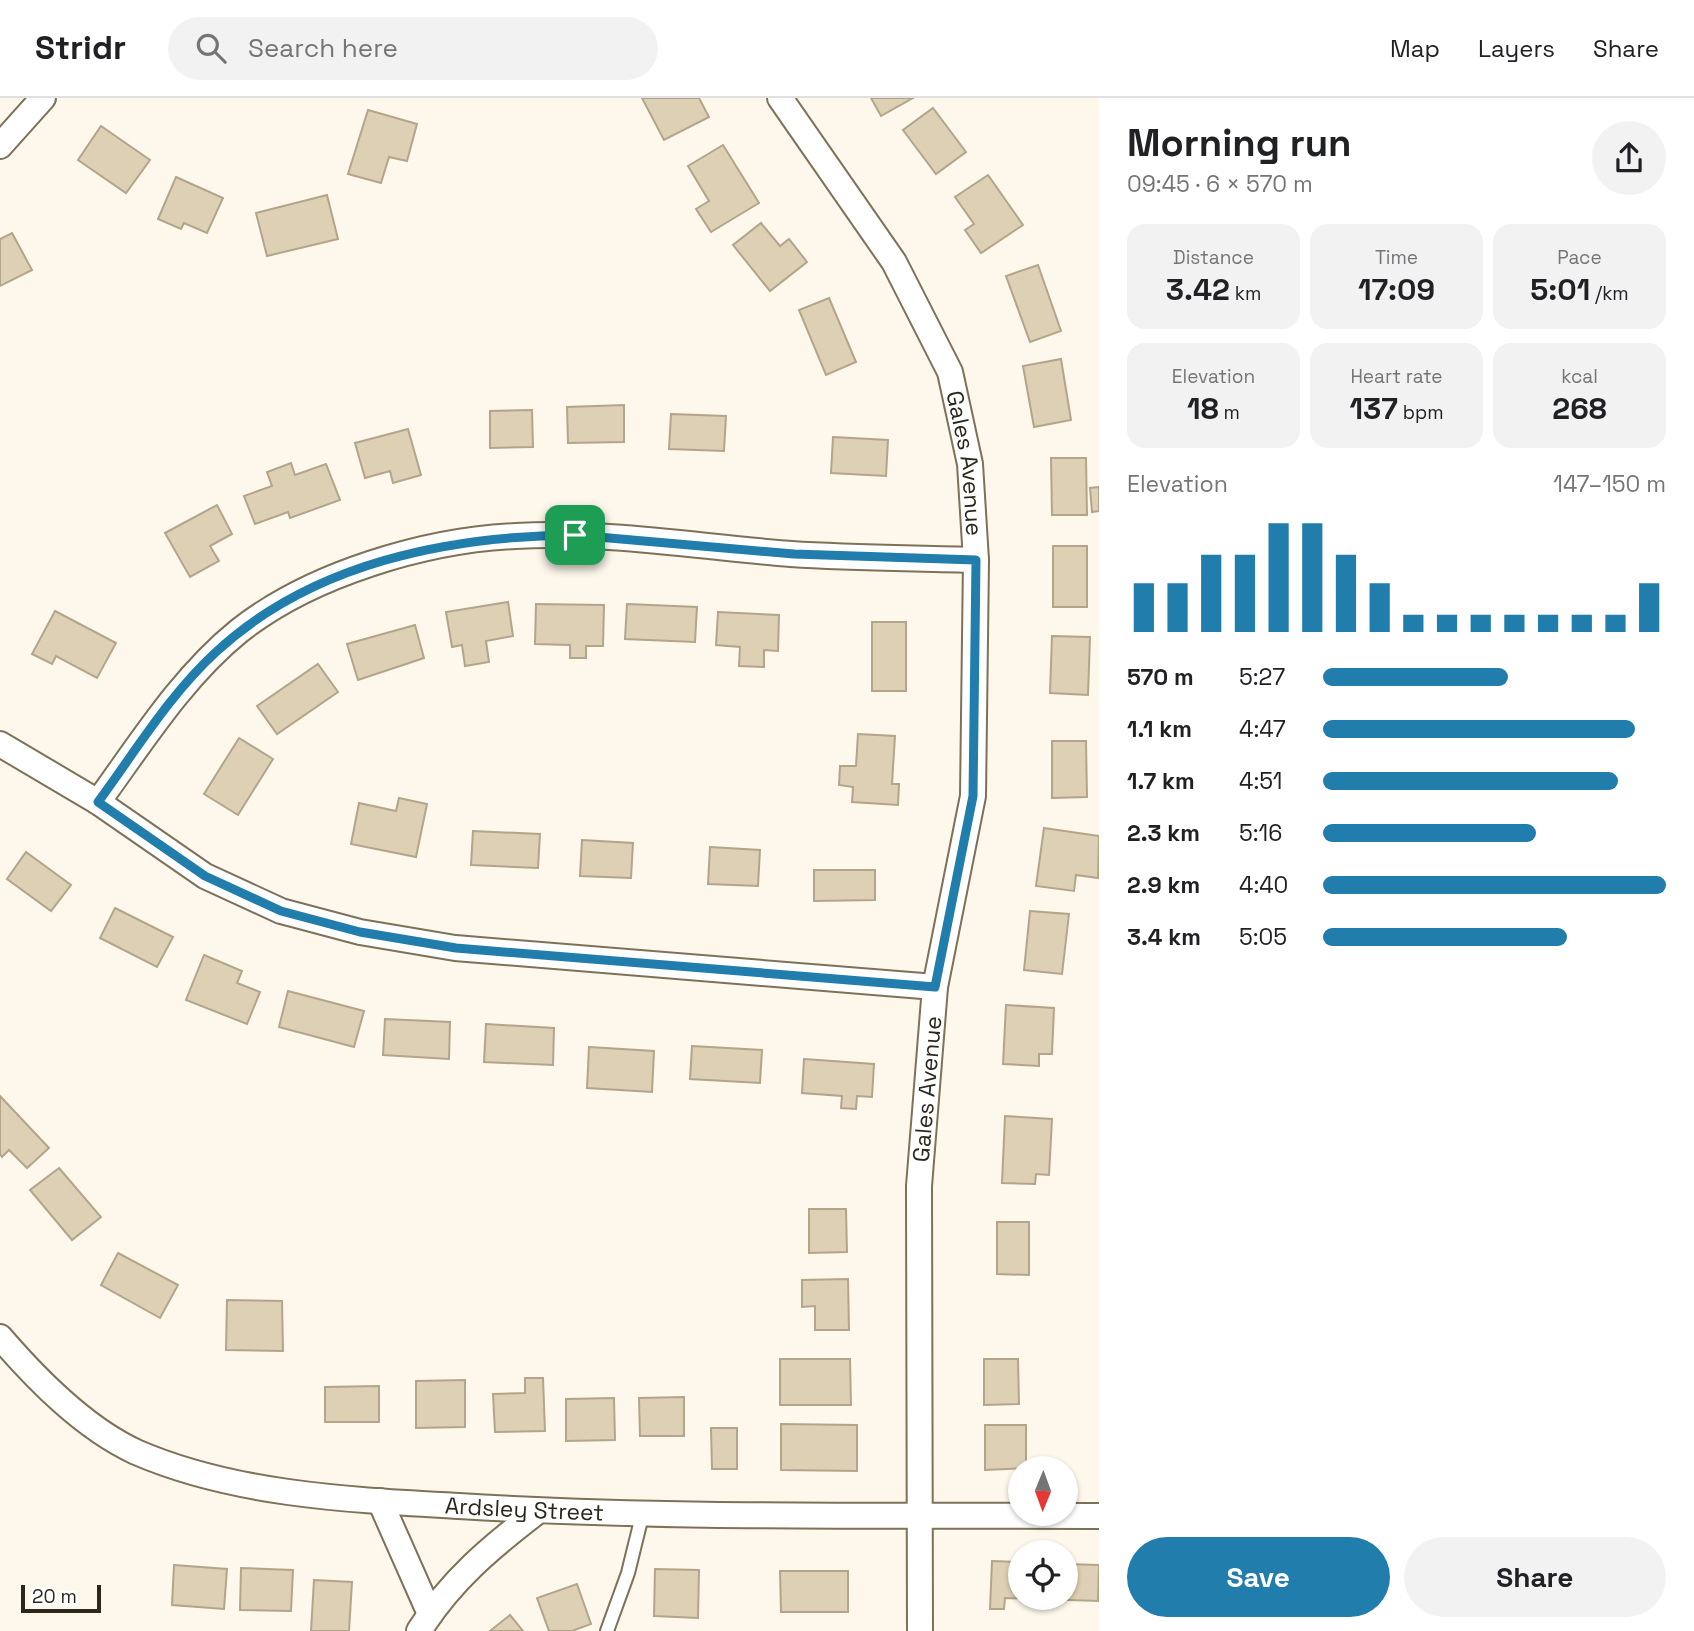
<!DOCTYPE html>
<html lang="en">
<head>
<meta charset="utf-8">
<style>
  body { margin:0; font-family:"Space Grotesk",sans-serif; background:#f2f2f2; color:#202124; height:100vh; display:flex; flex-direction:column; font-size:26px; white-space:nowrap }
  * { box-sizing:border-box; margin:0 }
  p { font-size:23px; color:#757577 }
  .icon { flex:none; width:38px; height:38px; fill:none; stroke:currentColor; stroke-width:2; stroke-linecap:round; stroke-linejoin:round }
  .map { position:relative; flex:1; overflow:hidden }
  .drawer { display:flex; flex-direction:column; background:#fff; width:595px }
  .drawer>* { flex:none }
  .needle { width:46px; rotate:181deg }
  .tools { position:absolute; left:1008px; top:1358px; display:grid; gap:14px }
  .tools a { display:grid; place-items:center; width:70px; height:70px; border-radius:50%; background:#fff; box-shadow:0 2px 5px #0004; font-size:35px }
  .scale { position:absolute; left:21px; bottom:18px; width:80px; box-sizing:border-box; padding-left:7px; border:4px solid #2c271c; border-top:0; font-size:19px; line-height:24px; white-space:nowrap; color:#2c271c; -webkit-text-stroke:5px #fff; paint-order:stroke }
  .pin { position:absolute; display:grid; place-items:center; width:60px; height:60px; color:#fff; margin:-30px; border-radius:14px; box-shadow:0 4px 10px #0006 }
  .round { display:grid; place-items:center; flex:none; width:74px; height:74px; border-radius:37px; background:#f2f2f2 }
  .overview { display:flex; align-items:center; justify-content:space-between; height:119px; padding:0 28px }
  h1 { font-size:38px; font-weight:700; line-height:52px }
  .figures { display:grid; grid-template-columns:repeat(3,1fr); gap:10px; height:119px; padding:7px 28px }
  .figures div { display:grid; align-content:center; border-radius:18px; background:#f2f2f2; text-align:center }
  .figures b { font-size:30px; font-weight:700 }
  .figures small { font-size:19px; font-weight:400 }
  .figures p { font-size:19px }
  .chart { height:196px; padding:14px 28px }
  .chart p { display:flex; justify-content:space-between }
  .chart svg { width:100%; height:126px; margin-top:7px; stroke:#217dab; stroke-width:6 }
  .action { display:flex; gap:14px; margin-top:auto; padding:14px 28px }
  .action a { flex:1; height:80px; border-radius:42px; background:#217dab; color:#fff; font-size:28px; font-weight:700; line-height:80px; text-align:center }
  .action a+a { background:#f2f2f2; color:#202124 }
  ul { padding:0 28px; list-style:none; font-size:23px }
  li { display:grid; grid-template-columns:112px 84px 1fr; align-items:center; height:52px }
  li i { height:18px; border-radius:9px; background:#217dab }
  header { display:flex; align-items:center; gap:42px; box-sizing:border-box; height:98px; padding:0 35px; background:#fff; border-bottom:2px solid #e0e0e0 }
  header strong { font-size:33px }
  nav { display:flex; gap:38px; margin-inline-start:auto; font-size:24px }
  .search { width:490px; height:63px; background:#f2f2f2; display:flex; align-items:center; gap:18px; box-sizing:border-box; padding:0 24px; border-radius:38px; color:#757577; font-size:26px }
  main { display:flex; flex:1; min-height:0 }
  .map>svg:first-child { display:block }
  .building { fill:#ded0b4; stroke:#b2a58a; stroke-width:2 }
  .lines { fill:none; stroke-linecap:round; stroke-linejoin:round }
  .service-casing { stroke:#7d7157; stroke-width:16 }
  .minor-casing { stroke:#7d7157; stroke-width:28 }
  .service { stroke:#fff; stroke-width:12 }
  .minor { stroke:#fff; stroke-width:24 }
  .route-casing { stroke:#fff; stroke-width:14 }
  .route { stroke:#217dab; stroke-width:9 }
  .labels { text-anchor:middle; stroke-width:5; stroke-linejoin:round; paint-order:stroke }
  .street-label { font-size:23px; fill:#2c271c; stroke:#fff }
</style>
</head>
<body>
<header>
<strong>Stridr</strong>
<div class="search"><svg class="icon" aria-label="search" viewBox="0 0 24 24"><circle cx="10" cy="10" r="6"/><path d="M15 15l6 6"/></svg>Search here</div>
<nav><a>Map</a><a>Layers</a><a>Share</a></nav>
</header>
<main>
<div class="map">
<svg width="1099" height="1533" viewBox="0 0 1099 1533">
  <rect width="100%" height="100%" fill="#fdf7ec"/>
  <g class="building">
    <polygon points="642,0 699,0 709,19 664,42"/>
    <polygon points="871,0 913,0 881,18"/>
    <polygon points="933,10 966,54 936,76 903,32"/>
    <polygon points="368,12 417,26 407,63 389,59 381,85 348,76"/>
    <polygon points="101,28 150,62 126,95 78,62"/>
    <polygon points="723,47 759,105 711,134 696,111 709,103 688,68"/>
    <polygon points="988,77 1023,127 981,155 965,132 974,126 955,99"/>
    <polygon points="176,79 223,100 207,135 184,125 181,131 158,121"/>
    <polygon points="327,97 338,141 267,158 256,115"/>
    <polygon points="761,125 780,148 789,141 807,164 770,193 733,147"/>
    <polygon points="12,135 32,172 0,188 0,141"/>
    <polygon points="1038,167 1061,233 1030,244 1006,178"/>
    <polygon points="829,200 856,264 826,277 799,212"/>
    <polygon points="1061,261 1071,322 1034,329 1023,268"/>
    <polygon points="624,307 624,344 568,345 567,309"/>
    <polygon points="532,312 533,349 490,350 490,313"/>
    <polygon points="671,316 726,318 724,353 669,351"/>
    <polygon points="408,331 421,377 393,385 390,373 365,380 355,345"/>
    <polygon points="833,339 888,342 886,378 831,375"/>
    <polygon points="1051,360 1086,360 1087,417 1052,417"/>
    <polygon points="291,365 295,377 326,366 340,402 290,420 288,414 255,426 244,398 272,388 267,374"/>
    <polygon points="1099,389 1099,413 1092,414 1090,390"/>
    <polygon points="217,407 232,436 210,448 219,463 190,479 165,435"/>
    <rect x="1053" y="448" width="34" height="61"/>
    <polygon points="508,504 513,538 486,543 489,564 465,568 462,547 452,549 446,514"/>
    <polygon points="536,506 604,507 603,548 586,548 586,560 570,560 570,547 535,546"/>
    <polygon points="627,506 697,509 695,544 625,541"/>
    <polygon points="55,513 116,545 97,580 56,558 52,566 32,556"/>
    <polygon points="718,514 779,517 778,553 764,552 764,569 739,568 740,549 716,547"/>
    <rect x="872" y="524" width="34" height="69"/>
    <polygon points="415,527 424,560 358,582 347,546"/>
    <polygon points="1052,538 1090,539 1088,597 1050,595"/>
    <polygon points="318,566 338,594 277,636 257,608"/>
    <polygon points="858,636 895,638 892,686 899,686 898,707 852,704 853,689 839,687 840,668 856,668"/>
    <polygon points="239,640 273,661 238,717 204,696"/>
    <polygon points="1052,643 1086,643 1087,699 1052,700"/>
    <polygon points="399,700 427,706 416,759 351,746 359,705 396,713"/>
    <polygon points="1044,730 1099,738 1098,780 1076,777 1074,793 1036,788"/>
    <polygon points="473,733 540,736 538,770 471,767"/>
    <polygon points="582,742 633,745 631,780 580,778"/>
    <polygon points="710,749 760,752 758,788 708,786"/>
    <polygon points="26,754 71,787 51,813 7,781"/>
    <polygon points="814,772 875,772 875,802 814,803"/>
    <polygon points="115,810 173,839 157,869 100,840"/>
    <polygon points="1030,813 1069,816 1062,876 1024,872"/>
    <polygon points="204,857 242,873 237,885 260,894 247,926 186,902"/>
    <polygon points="288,893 364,913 354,949 279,929"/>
    <polygon points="1006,907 1054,910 1052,956 1039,956 1039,968 1003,966"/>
    <polygon points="385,921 450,924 449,961 383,957"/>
    <polygon points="486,926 554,930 553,967 484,964"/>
    <polygon points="692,948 762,952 760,985 690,981"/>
    <polygon points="589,949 654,953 652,994 587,990"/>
    <polygon points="804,961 874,966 872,999 857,998 856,1011 841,1010 842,998 802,995"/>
    <polygon points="0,998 49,1050 27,1070 9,1052 2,1059 0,1056"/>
    <polygon points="1005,1018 1052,1021 1049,1077 1036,1076 1035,1086 1002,1085"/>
    <polygon points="59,1070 101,1119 72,1142 30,1092"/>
    <polygon points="809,1111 846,1111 847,1154 809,1155"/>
    <polygon points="997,1124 1029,1124 1029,1177 997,1176"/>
    <polygon points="118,1155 178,1187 160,1220 101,1187"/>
    <polygon points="848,1181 849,1232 815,1232 815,1208 802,1209 802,1182"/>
    <polygon points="227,1202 282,1203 283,1253 226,1252"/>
    <polygon points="780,1261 850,1261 851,1307 780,1307"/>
    <polygon points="984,1261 1018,1261 1019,1306 984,1307"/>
    <polygon points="525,1280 543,1280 545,1333 495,1334 493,1296 525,1295"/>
    <polygon points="465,1282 465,1329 416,1330 416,1283"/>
    <polygon points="379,1288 379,1324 325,1324 325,1289"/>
    <polygon points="684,1299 684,1338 640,1338 639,1300"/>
    <polygon points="614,1300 615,1342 566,1343 566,1301"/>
    <polygon points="781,1326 857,1327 857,1373 781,1372"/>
    <polygon points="985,1327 1026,1327 1026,1370 985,1372"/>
    <polygon points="711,1330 737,1330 737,1371 712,1371"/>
    <polygon points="992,1463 1020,1464 1020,1500 1066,1500 1066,1466 1099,1467 1098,1503 1005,1500 1004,1511 990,1511"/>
    <polygon points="174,1467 227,1471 224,1511 172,1507"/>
    <polygon points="241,1470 293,1472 291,1513 240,1512"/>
    <polygon points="655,1471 699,1472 698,1520 654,1518"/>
    <polygon points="780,1473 848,1473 848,1514 781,1514"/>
    <polygon points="314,1482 352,1484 349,1533 311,1533"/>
    <polygon points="577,1486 591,1526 572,1533 549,1533 537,1500"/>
    <polygon points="510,1517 523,1533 490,1533"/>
  </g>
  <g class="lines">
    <g class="service-casing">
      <polyline id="service" points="607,1533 628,1475 642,1418"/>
    </g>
    <g class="minor-casing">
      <g id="minor">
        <path id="s1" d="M780,0L894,164L950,274L970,366L976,462L973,698L935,889L919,1088L920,1533"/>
        <polyline points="0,48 43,0"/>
        <polyline points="0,646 98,704 205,778 281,813 360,834 455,850 935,889"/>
        <path d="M98,704C141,645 182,579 239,533C311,476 426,442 516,438C608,433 700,449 791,456C853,460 915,460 976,462"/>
        <path id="s2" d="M0,1239C37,1282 84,1330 136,1354C235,1397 352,1402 459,1408C672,1421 885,1417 1099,1418"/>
        <polyline points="380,1403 430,1516"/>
        <path d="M419,1533C451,1482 491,1449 538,1413"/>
      </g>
    </g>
    <use href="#service" class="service"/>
    <use href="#minor" class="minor"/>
  </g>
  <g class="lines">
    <g class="route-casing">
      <path id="route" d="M575,437L794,456L976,462L973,698L935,889L456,850L360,834L281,813L205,778L98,704C135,654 170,596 216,554C312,465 448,438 575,437Z"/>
    </g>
    <use href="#route" class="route"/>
  </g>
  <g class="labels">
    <g class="street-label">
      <text dy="8" stroke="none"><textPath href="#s1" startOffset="416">Gales Avenue</textPath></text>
      <text transform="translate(927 991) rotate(-85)" y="8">Gales Avenue</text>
      <text dy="8" stroke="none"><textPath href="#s2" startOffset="574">Ardsley Street</textPath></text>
    </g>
  </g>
</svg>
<div class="tools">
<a><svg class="needle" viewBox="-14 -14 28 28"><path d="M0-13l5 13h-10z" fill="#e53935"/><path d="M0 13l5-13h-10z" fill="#757577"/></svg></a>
<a><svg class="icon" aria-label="locate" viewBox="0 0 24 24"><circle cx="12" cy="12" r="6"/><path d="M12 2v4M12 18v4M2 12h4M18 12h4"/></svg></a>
</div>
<div class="scale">20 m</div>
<div class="pin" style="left:575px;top:437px;background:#1e9e55"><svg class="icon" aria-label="arrive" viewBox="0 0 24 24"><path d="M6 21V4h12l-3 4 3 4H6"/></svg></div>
</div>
<section class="drawer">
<div class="overview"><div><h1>Morning run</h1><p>09:45 · 6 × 570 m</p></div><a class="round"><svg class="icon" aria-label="share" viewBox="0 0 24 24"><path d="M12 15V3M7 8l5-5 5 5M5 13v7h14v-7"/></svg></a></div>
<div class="figures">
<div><p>Distance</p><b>3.42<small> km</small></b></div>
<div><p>Time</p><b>17:09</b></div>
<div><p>Pace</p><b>5:01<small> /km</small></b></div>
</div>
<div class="figures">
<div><p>Elevation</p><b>18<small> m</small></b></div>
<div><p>Heart rate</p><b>137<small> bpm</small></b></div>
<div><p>kcal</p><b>268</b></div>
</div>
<div class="chart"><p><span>Elevation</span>147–150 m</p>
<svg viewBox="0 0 160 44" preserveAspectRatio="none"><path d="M5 44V27M15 44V27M25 44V17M35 44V17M45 44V6M55 44V6M65 44V17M75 44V27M85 44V38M95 44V38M105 44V38M115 44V38M125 44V38M135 44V38M145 44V38M155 44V27"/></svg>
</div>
<ul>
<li><b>570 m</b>5:27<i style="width:54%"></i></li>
<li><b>1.1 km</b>4:47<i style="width:91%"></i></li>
<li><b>1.7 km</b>4:51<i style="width:86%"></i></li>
<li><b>2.3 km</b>5:16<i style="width:62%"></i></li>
<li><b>2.9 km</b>4:40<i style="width:100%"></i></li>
<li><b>3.4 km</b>5:05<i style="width:71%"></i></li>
</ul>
<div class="action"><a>Save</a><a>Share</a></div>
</section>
</main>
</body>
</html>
